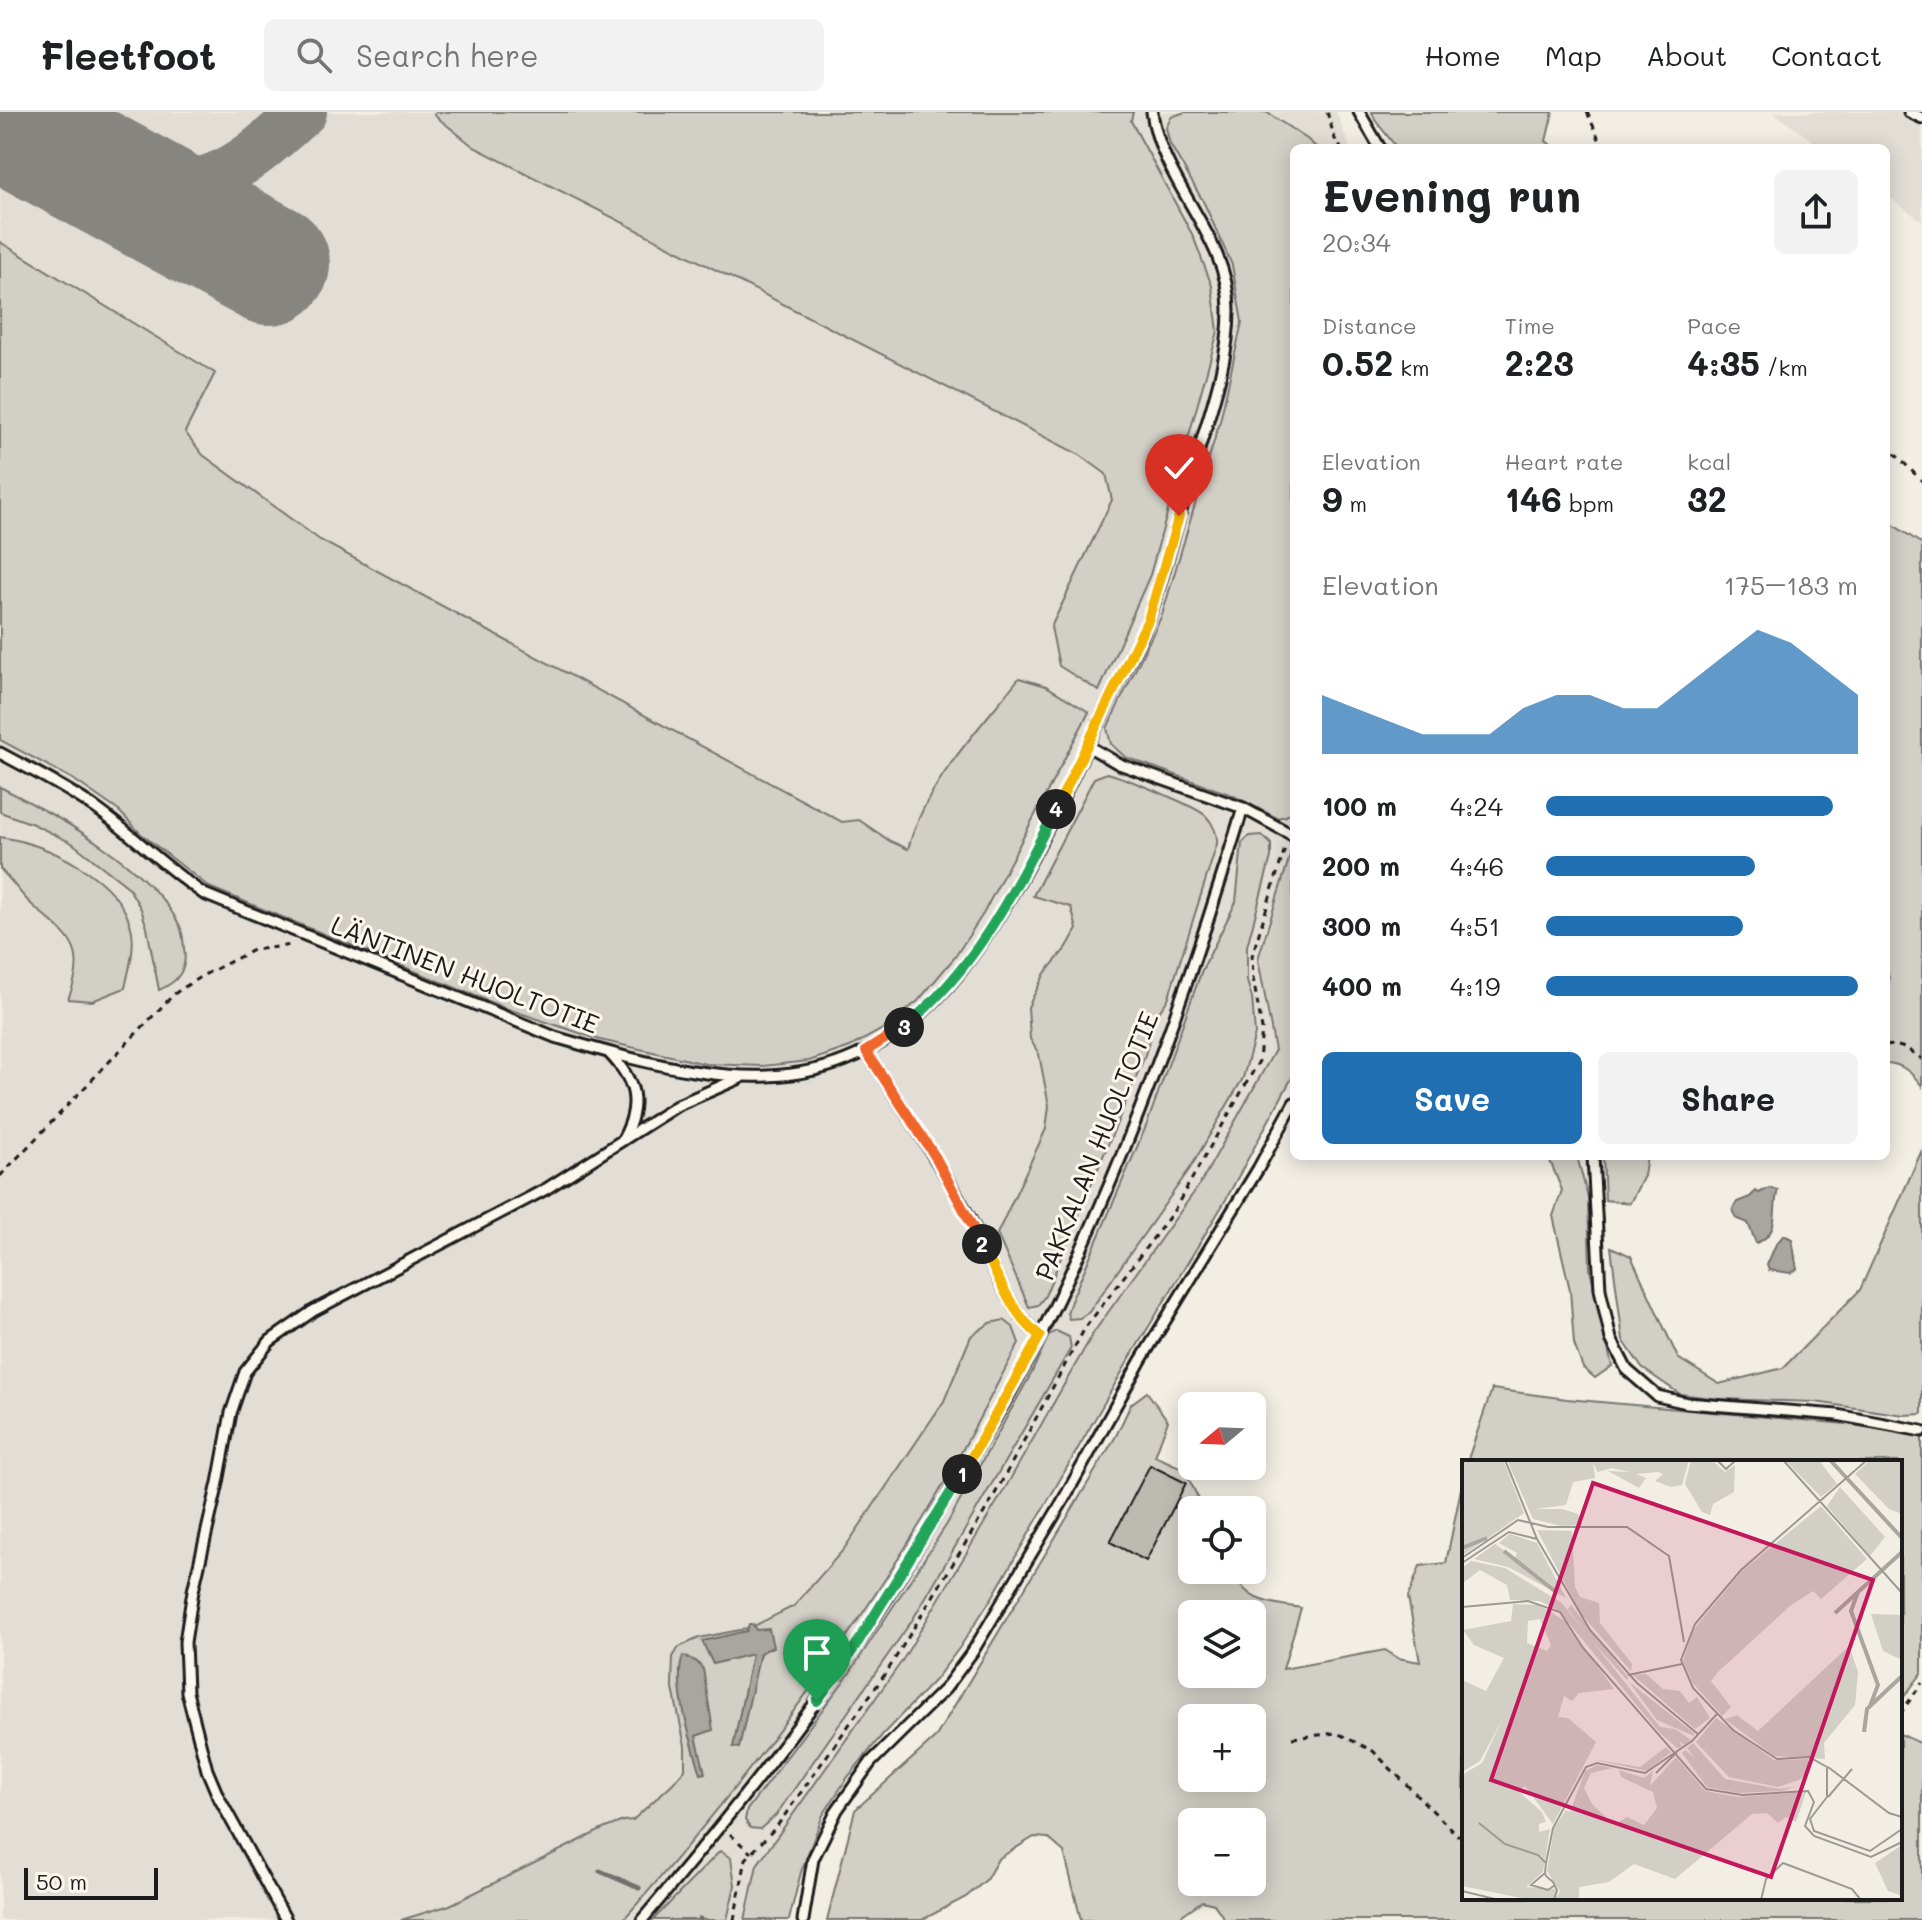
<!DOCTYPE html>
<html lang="en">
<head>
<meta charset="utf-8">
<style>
  body { margin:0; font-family:Mali,sans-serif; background:#f2f2f2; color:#202124; height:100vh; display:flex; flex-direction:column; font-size:30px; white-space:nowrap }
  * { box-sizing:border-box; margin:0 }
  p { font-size:26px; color:#757577 }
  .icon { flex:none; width:44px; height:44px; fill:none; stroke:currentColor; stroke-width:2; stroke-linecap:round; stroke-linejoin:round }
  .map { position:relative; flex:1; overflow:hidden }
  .sheet { position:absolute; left:1290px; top:32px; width:600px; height:1016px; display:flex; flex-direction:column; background:#fff; border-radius:12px; box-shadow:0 4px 20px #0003 }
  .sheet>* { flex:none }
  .needle { width:52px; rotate:251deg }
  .fabs { position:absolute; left:1178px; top:1280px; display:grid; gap:16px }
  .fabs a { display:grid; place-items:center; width:88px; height:88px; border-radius:12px; background:#fff; box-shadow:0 4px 20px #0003; font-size:40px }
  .scale { position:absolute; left:24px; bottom:20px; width:134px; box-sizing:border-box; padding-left:8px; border:4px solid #1c1c1c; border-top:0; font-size:22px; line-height:28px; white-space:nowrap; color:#1c1c1c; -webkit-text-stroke:6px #fbf7ec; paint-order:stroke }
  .pin { position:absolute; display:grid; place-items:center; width:68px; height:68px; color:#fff; margin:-82px -34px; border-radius:50% 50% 50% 0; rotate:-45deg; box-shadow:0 0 8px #0007 }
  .pin .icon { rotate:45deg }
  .km { position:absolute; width:40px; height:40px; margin:-20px; border-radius:50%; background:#222; color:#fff; font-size:22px; line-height:40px; text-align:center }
  .round { display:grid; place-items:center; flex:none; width:84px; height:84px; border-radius:12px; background:#f2f2f2 }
  .head { display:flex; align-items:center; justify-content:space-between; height:136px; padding:0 32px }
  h1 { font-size:44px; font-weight:700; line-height:60px }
  .stats { display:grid; grid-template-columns:repeat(3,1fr); gap:12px; height:136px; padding:8px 32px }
  .stats div { display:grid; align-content:center }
  .stats b { font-size:34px; font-weight:700 }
  .stats small { font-size:22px; font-weight:400 }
  .stats p { font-size:22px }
  .chart { height:224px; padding:16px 32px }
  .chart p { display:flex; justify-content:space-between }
  .chart svg { width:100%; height:144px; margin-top:8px; fill:#1f6fb2; opacity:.7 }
  .button { display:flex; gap:16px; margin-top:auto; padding:16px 32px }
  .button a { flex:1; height:92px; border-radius:12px; background:#1f6fb2; color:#fff; font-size:32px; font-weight:700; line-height:92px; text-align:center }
  .button a+a { background:#f2f2f2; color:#202124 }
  ul { padding:0 32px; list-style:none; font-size:26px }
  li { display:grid; grid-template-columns:128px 96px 1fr; align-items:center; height:60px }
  li i { height:20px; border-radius:10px; background:#1f6fb2 }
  header { display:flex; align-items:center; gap:48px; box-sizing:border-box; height:112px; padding:0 40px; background:#fff; border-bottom:2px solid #e0e0e0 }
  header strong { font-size:38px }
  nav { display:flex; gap:44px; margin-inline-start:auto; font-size:28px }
  .search { width:560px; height:72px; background:#f2f2f2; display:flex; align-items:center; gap:20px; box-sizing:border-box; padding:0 28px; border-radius:12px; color:#757577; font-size:30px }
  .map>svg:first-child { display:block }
  .built { fill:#e2ded5 }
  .green { fill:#d2cfc6; stroke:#777671; stroke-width:2; fill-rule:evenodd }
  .water { fill:#a9a6a0; stroke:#716f6b; stroke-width:2 }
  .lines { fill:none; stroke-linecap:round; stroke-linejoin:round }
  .stream { stroke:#716f6b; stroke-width:5 }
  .taxiway { stroke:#878580; stroke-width:48 }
  .runway { stroke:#878580; stroke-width:122 }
  .building { fill:#bdbab1; stroke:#1c1c1c; stroke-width:2 }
  .service-casing { stroke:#1c1c1c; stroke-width:15 }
  .path { stroke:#1c1c1c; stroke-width:3; stroke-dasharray:6 6; stroke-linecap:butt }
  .service { stroke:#fbf7ec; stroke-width:9 }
  .split-1-casing { stroke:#fff; stroke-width:16 }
  .split-2-casing { stroke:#fff; stroke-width:16 }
  .split-3-casing { stroke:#fff; stroke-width:16 }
  .split-4-casing { stroke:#fff; stroke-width:16 }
  .split-5-casing { stroke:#fff; stroke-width:16 }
  .split-1 { stroke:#22a559; stroke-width:10 }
  .split-2 { stroke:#f5b400; stroke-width:10 }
  .split-3 { stroke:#f0652b; stroke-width:10 }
  .split-4 { stroke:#22a559; stroke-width:10 }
  .split-5 { stroke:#f5b400; stroke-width:10 }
  .labels { text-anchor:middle; stroke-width:6; stroke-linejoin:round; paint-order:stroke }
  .street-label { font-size:26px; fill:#1c1c1c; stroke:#fbf7ec }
  .inset-river { fill:none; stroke:#a9a6a0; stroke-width:4 }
  .inset-road { fill:none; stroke:#9c9a94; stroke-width:2 }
  .view { fill:#c2185b; fill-opacity:0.15; stroke:#c2185b; stroke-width:4 }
  .inset-edge { fill:none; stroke:#1c1c1c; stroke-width:4 }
</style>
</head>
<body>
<header>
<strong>Fleetfoot</strong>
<div class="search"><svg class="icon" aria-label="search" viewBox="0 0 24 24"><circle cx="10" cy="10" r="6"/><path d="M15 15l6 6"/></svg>Search here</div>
<nav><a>Home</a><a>Map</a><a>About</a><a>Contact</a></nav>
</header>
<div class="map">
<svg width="1922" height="1808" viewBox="0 0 1922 1808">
  <rect width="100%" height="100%" fill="#f2eee4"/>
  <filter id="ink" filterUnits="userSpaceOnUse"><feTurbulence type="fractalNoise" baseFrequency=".0125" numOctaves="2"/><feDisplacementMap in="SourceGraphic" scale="16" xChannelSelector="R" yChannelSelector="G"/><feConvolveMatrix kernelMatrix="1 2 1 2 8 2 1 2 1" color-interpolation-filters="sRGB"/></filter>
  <g filter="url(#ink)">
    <g class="built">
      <polygon points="0,0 1336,0 1350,36 1294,36 1294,732 1258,847 1276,938 1200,1072 1109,1199 771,1764 761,1808 0,1808"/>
      <polygon points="1773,0 1922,0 1922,109 1886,83 1886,36 1822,36"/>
    </g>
    <g class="green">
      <polygon points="437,0 1133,0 1131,9 1193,124 1212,174 1218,219 1150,463 1099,579 1059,554 1051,515 1112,388 1106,362 1080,343 474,35 434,3"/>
      <polygon points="1185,0 1266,0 1307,27 1317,36 1294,36 1294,698 1286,704 1277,706 1232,683 1125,645 1111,632 1107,616 1162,503 1220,309 1242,210 1232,153 1204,91 1170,32 1166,16 1171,5"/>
      <polygon points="1372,0 1553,0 1546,29 1555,36 1397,36 1375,8"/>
      <path d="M0,130L215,261L185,320L203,343L320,428L842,710L859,708L890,729L908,737C926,670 977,620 1019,566L1046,574L1089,600L983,802L955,845L918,889L883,917L850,935L809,949L763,954L706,952L600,928L505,896L209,775L140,721L119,699L73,667L0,628Z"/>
      <path d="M1886,408L1922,432V974C1913,962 1902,951 1886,951V877L1889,866L1886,858Z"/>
      <path d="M1107,661C1123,665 1196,694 1206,704C1213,711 1218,723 1217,732L1168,887L1157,903L1144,946L1045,1184L1038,1193L1029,1195L997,1122L1046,1017L1049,994L1039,942L1030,927L1028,895L1045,861L1067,835L1077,817L1071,795L1033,784L1094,666Z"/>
      <path d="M0,675C58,704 148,753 179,812C183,819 183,828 184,836C188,857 178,870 159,878L147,816L141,797L128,775L72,731L33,712L0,700Z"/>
      <polygon points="1262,723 1271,732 1271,745 1247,834 1247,869 1252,886 1255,922 1243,966 1191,1055 1089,1200 1080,1206 1069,1207 1067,1201 1071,1189 1147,1012 1202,858 1236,790 1242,731 1249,724"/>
      <path d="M0,725C46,731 118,765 131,815C136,834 129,857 125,876L92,889L68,887C91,833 65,823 30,791C19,780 11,767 0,757Z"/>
      <polygon points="1293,734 1294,962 1224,1091 1134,1239 993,1484 960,1535 935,1568 883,1622 847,1666 823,1703 801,1760 789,1808 745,1808 757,1753 902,1549 1004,1378 1094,1220 1200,1072 1275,938 1258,847"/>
      <polygon points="1922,1038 1922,1302 1904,1303 1815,1290 1718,1287 1680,1282 1642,1256 1623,1228 1611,1135 1631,1144 1678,1246 1719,1272 1783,1256 1860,1178"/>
      <polygon points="1548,1044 1577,1044 1588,1086 1590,1157 1612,1254 1595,1266 1583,1256 1574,1232 1570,1178 1553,1104 1562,1078"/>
      <polygon points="1603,1044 1647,1044 1644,1064 1630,1091 1605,1088"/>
      <path d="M1004,1208L1013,1215L1019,1231C991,1283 965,1336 935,1387C846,1537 739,1678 623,1808H401L450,1793L603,1717L623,1709L633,1708L673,1671L685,1657V1634L672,1572L673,1545L679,1535L699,1526L750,1516L794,1494L844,1437L944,1289L971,1224L990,1211Z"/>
      <polygon points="1056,1219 1069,1225 1071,1236 913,1507 776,1703 760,1717 750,1716 745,1708 747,1698 849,1562 947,1412 1031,1262 1049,1223"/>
      <polygon points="1492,1277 1567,1287 1846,1312 1922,1324 1922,1561 1900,1590 1900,1350 1467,1350"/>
      <path d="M1147,1280L1168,1309L1155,1344L1184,1357L1204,1398H1192V1458H1233C1245,1491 1270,1491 1301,1496L1283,1557L1385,1538L1398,1546L1420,1550L1408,1485L1420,1454L1446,1451L1464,1362V1786H1900V1622L1922,1632V1808H1225L1214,1792L1202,1789L1175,1808H1081L1064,1740L1048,1726L1034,1725L998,1747L986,1768L966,1785L922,1808H827L855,1698L935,1626L1116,1324L1131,1292ZM1192,1502H1252V1562H1192ZM1192,1606H1252V1666H1192ZM1192,1710H1252V1770H1192Z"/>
      <polygon points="720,1739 731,1746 735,1773 727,1808 653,1808"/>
    </g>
    <g class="water">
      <path d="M1769,1076L1778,1078C1771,1099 1782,1121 1756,1131L1748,1111L1736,1106L1733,1097L1737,1090L1750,1085L1756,1079L1759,1081Z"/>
      <polygon points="1784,1123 1792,1127 1797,1157 1791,1161 1769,1158 1767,1153 1776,1132"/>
      <polygon points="753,1512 756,1518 769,1517 773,1535 760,1541 739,1636 733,1635 752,1542 713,1552 702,1529 747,1519 749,1513"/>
      <path d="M683,1544L696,1549L703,1557L713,1618L696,1624L705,1661L701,1662C692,1631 672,1574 683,1544Z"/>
    </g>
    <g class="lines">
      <g class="stream">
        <polyline points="600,1759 639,1776"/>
        <polyline points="700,1808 700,1807"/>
      </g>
      <path class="taxiway" d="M100,62C119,66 143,76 162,75C228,72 256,41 303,0"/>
      <polyline class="runway" points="0,6 269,152"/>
    </g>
    <polygon class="building" points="1150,1353 1186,1371 1146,1449 1110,1430"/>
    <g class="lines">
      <g class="service-casing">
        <g id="service">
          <polyline points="1359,0 1380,36"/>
          <polyline points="1909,0 1922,6"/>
          <polyline points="1088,634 1119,652 1243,696 1294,724"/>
          <path d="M0,641C33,659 66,675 97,697C134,724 166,756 204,782L555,925C644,951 756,985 846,948C891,930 930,898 960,860C1020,783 1065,681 1107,593C1120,565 1138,536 1149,506C1166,456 1179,404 1194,353C1209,304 1229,250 1229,198C1229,125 1161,70 1152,0"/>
          <path d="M866,939C901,993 937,1046 968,1103C990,1143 1003,1194 1040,1224"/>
          <path d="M609,941C636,969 642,992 623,1027"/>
          <polyline points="1593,1044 1600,1177 1611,1227 1627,1258 1657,1284 1687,1291 1837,1303 1922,1319"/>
          <polyline points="286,1808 218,1684 207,1658 187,1580 185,1530 193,1479 218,1371 231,1301 245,1260 270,1229 313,1199 546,1077 678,993 740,966"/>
          <path d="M642,1808C715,1722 786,1634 851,1541C884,1494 912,1443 942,1394C976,1338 1012,1281 1041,1222C1125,1054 1189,876 1243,696"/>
          <polyline points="803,1808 813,1747 837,1698 871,1650 945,1577 973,1539 1061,1392 1141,1248 1258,1057 1294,991"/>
        </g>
      </g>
      <g class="path">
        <polyline points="1327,0 1335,27 1341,36"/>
        <polyline points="1587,0 1603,36"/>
        <polyline points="1886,333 1922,369"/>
        <path d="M1886,934C1900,931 1911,939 1922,947"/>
        <polyline points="0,1064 174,882 200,865 253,838 292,833"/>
        <polyline points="1900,1602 1922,1571"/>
        <polyline points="1292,1626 1337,1621 1373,1639 1457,1723 1464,1723"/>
        <polyline points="730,1722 751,1741"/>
        <polyline points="734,1808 746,1747 777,1714 888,1558 990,1391 1085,1216 1173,1100 1259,949 1262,917 1253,866 1252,844 1285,736"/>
      </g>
      <use href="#service" class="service"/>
    </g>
  </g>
  <g class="lines" filter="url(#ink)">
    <g class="split-1-casing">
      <polyline id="split-1" points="817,1589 853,1538 962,1362"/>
    </g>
    <g class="split-2-casing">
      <path id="split-2" d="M962,1362L1040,1224C1011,1201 998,1165 982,1132"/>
    </g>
    <g class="split-3-casing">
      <polyline id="split-3" points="904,915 866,939 936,1046 982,1132"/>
    </g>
    <g class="split-4-casing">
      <path id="split-4" d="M904,915C975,859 1016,775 1056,697"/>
    </g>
    <g class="split-5-casing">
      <polyline id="split-5" points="1056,697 1148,508 1179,404"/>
    </g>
    <use href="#split-1" class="split-1"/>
    <use href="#split-2" class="split-2"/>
    <use href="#split-3" class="split-3"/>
    <use href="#split-4" class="split-4"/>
    <use href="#split-5" class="split-5"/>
  </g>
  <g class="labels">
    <g class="street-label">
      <text transform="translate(465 863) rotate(21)" y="9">LÄNTINEN HUOLTOTIE</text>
      <text transform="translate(1097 1034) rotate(-68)" y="9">PAKKALAN HUOLTOTIE</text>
    </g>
  </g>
  <g transform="translate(1462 1348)">
    <rect width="440" height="440" fill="#f2eee4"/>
    <path d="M0,0H41L62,53L0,96ZM45,0H227L220,25L209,27L193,21L201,14L196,12L174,14L184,18L177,28L146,11L168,12L150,8L136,12L131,4L133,18L111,22L104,45L73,49H100L116,54L120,65L99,66L71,59ZM229,0H250L263,12L273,5L272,32L251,44L248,55L240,52L223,24ZM323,0H357L375,24L359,37ZM408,0H440V54L427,49L393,14ZM378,27L423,77L408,96L365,46ZM359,46L405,99L359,139L351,131L328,146L256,212L249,221L269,247L260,256L230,222L221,201L231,170L280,111ZM75,70L110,71L113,127L118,137L137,143L138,163L170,204L169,211L119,154ZM48,74L75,83L104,138L46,107L12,99L33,84L53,98L55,93L37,83ZM9,101L43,108L100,143L198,267L213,269L229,280L222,285L217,281L220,287L215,288L197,272L96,150L77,141L48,140L45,125L18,110L0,124V108ZM51,144L77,145L103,161L152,229L117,233L110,241L102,236L96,257L106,258L134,282L91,364L63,326L56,331L80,352L84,362L77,364V372L88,369L81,412L64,427L93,429L95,437L98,431L85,411L92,368L104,350L108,352L123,311L135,305L150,308L129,313L122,328L130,344L152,365L165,357L182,365L195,348L191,332L159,317L157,310L182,318L191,311L188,326L214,297L243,331L276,337L344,332L334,362L324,357L316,363L305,353L290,354L213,419L172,404L147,422L117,427V440H69L0,426V315L20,303L40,260L18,301L0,312V220L24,231L42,198L12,185L1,170L49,161ZM78,159L89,185L85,191L65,183L66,161ZM109,145L166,217L165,220L129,180L106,149ZM409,154L440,155L438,199L421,191ZM387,186L396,212L393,245L362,283L363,299L312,296L263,259L275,255L296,271ZM184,214L201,229L218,231L227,243L235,237L248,258L233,269L171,215ZM167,222L232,273V276L195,260ZM254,258L312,300L346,299L347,311L337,320L316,327L267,317L234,282ZM231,283L263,319L318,329L334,326L320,331L276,333L245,327L220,293L223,290L233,298L225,288ZM204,287L209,292L185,311L130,299L178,307ZM440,385V436L426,431L413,403Z" fill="#d2cfc6" fill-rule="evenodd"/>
    <path class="inset-river" d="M368,0L440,78M0,88L25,78M42,91L94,132M396,132L389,151L416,225L408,246M373,153L440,92M402,272L405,249L440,216"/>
    <path class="inset-road" d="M43,0L75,79L128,170L175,223L237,275M255,0L264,9L274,0M321,0L440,133M405,0L279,110L233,164L219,200L231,228L271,270L315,299L347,297L365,307V337L348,359L352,371L408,391L440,369M0,98L56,60L86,67H165L207,96L222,182M0,103L47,72L75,79M0,147L66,141L98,152L121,188L244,329L280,335L346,331L352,342L343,366L352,376L409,397L440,382M166,215L220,204M366,307L427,353L440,357M194,313L215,292M366,337L390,309M17,363L43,384L76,395L84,403L83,413M84,403L91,368L124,307L135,303L183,313L230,281L255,254M0,431L37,440M92,440L95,430L91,422L84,416L83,413L69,425L86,430L93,425M299,440L304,419L321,403L390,429L399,440"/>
    <path class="view" d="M131,23L411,120L309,417L29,320Z"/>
    <rect width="440" height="440" class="inset-edge"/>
  </g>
</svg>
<div class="fabs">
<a><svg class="needle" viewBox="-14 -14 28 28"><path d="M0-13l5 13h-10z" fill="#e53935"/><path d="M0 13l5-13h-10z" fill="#757577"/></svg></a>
<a><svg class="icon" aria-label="locate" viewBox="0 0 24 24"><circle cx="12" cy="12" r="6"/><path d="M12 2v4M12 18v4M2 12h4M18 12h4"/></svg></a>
<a><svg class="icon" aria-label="layers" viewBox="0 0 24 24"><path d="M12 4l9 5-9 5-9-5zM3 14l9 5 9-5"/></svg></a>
<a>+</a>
<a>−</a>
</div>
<div class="scale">50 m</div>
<div class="pin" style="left:817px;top:1589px;background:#1e9e55"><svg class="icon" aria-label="arrive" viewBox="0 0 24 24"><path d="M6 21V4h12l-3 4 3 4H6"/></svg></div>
<div class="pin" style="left:1179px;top:404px;background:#d93025"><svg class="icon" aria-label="check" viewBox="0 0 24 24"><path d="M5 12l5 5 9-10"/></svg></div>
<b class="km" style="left:962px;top:1362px">1</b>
<b class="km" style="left:982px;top:1132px">2</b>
<b class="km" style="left:904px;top:915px">3</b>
<b class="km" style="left:1056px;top:697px">4</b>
<section class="sheet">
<div class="head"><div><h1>Evening run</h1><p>20:34</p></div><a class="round"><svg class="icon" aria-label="share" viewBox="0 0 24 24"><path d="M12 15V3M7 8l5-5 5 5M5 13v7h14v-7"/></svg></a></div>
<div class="stats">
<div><p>Distance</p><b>0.52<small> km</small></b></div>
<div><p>Time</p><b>2:23</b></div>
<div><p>Pace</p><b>4:35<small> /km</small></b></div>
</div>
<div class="stats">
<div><p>Elevation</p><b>9<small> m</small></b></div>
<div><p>Heart rate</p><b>146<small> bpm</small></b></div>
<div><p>kcal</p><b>32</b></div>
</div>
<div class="chart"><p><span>Elevation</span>175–183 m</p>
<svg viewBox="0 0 160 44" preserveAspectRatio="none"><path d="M0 44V26L10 30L20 34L30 38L40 38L50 38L60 30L70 26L80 26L90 30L100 30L110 22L120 14L130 6L140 10L150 18L160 26V44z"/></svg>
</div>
<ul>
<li><b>100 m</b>4:24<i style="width:92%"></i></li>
<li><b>200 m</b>4:46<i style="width:67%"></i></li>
<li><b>300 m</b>4:51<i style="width:63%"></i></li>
<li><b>400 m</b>4:19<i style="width:100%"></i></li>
</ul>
<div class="button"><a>Save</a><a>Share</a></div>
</section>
</div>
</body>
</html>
